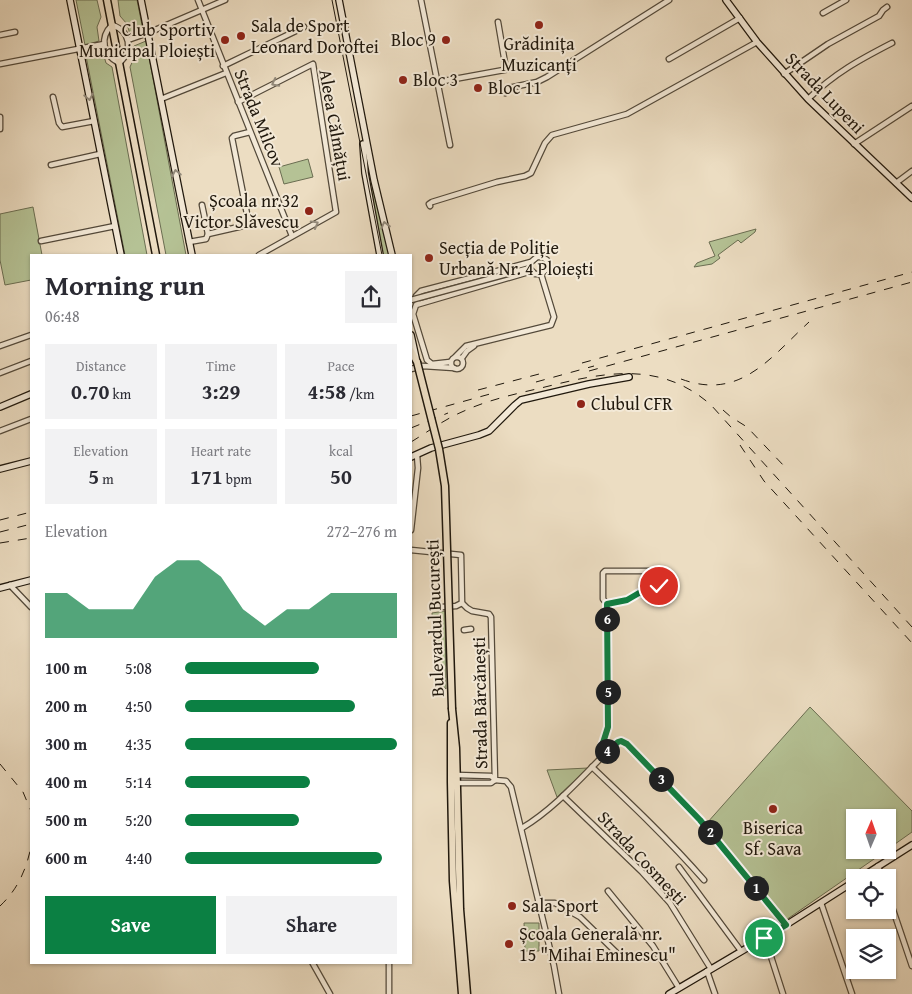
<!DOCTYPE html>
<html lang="en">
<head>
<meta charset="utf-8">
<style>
  body { margin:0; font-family:"Gentium Book Plus",serif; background:#f2f2f3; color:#2b2b33; height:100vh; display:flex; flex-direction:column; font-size:19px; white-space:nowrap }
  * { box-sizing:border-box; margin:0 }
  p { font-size:16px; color:#7c7c81 }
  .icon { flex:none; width:28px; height:28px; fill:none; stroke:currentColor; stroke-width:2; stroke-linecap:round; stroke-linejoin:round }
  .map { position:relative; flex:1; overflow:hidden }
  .panel { position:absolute; left:30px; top:254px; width:382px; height:710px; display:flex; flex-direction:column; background:#fff; border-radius:0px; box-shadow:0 1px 4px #0004 }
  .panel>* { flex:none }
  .needle { width:32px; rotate:2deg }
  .fabs { position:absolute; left:846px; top:809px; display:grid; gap:10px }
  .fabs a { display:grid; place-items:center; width:50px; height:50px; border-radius:0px; background:#fff; box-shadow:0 1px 4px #0004; font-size:25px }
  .pin { position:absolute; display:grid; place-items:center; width:42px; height:42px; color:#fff; margin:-21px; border:2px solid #fff; border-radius:50%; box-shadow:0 1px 5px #0007 }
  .km { position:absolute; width:25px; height:25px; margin:-12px; border-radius:50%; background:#222; color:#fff; font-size:14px; line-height:25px; text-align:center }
  .round { display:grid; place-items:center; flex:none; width:52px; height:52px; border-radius:0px; background:#f2f2f3 }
  .overview { display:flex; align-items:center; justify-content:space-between; height:85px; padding:0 15px }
  h1 { font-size:28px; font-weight:800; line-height:38px }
  .figures { display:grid; grid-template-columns:repeat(3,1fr); gap:8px; height:85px; padding:5px 15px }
  .figures div { display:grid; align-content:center; border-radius:0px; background:#f2f2f3; text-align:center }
  .figures b { font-size:21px; font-weight:800 }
  .figures small { font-size:14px; font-weight:400 }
  .figures p { font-size:14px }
  .chart { height:140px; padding:10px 15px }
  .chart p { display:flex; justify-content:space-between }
  .chart svg { width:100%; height:90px; margin-top:5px; fill:#0b8043; opacity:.7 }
  .primary-button { display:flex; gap:10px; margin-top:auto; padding:10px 15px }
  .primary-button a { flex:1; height:58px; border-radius:0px; background:#0b8043; color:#fff; font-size:20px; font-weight:800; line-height:58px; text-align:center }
  .primary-button a+a { background:#f2f2f3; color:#2b2b33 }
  ul { padding:0 15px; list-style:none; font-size:16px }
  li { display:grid; grid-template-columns:80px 60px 1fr; align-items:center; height:38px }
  li i { height:12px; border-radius:6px; background:#0b8043 }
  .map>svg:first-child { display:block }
  .green { fill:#b5c295; stroke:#6a6d51 }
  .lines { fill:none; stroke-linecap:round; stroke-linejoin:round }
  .street-casing { stroke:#53493a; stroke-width:7 }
  .secondary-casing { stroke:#20180d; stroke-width:8 }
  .primary-casing { stroke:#20180d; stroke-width:9 }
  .street { stroke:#f3e9d7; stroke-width:4.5 }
  .secondary { stroke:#f3e9d7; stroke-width:5.5 }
  .primary { stroke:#ecddc2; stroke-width:6 }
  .tram { stroke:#20180d; stroke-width:1 }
  .rail { stroke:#20180d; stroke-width:1; stroke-dasharray:9 9; stroke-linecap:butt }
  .street-bridge-casing { stroke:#53493a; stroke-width:7; stroke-linecap:butt }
  .primary-bridge-casing { stroke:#20180d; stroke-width:9; stroke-linecap:butt }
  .street-bridge { stroke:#f3e9d7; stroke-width:4.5 }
  .primary-bridge { stroke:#ecddc2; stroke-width:6 }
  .oneway { stroke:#948b7c }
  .route-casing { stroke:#fff; stroke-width:10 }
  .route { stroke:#0b8043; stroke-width:6 }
  .poi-dot { fill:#8f2418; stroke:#f3e9d7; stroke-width:2 }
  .labels { text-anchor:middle; stroke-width:4; stroke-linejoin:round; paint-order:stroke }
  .poi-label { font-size:18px; fill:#20180d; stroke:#f3e9d7; text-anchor:start }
  .street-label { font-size:18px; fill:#20180d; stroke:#f3e9d7 }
</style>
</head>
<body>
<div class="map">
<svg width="912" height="994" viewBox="0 0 912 994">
  <rect width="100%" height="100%" fill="#ecddc2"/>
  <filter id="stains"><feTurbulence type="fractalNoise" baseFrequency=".004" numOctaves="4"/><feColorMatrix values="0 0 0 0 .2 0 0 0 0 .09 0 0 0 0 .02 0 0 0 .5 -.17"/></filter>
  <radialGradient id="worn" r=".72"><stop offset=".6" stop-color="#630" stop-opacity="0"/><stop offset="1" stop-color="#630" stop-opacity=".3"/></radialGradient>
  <g class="green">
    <polygon points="76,0 97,0 101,17 97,27 99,41 85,45"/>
    <polygon points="118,0 137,0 143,30 130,34 127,24 120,16"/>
    <polygon points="146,41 186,255 166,255 130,67 134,58 134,46"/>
    <polygon points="102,49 106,63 112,67 147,255 125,255 85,51"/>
    <polygon points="308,159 313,177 284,184 279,167"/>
    <polygon points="373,188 375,190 389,255 383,255 371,192"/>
    <polygon points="33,207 42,255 31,255 31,280 5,285 0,260 0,214"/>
    <polygon points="756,229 755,232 741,243 738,240 718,255 720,258 712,264 694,267 697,263 715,256 709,242"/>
    <polygon points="445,611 446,689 435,677 432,613"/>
    <polygon points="810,707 912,811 912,832 888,849 888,818 855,818 855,850 887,850 786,920 707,823"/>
    <polygon points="588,768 557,797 547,770"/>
    <polygon points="524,923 539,923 539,951 525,951"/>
  </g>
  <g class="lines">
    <g class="street-casing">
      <g id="street">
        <polyline points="198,0 292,236"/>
        <polyline points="421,0 450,145"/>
        <polyline points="823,13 846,0"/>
        <polyline points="498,22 506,69"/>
        <path d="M112,25C130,31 134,50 119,63C103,55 99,38 112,25Z"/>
        <polyline points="0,35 15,32"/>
        <polyline points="128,40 148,33 225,0"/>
        <polyline points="669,59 740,18"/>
        <polyline points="0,64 104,44"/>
        <polyline points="223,66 304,27"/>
        <polyline points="784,74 828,44 879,16 883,10 887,7"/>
        <polyline points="438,82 531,65"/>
        <polyline points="505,93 508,88 537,82 547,77 669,0"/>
        <polyline points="53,97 59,123 62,127 94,121"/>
        <polyline points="161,99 226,73"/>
        <path d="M808,99C835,73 859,60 892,43"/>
        <polyline points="238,102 313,64 336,212 259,255"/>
        <polyline points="0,129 0,117"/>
        <polyline points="854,144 912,106"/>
        <polyline points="51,165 100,154"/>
        <polyline points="896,183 912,171"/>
        <polyline points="202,205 208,234"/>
        <polyline points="430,206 429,204 432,202 497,182 525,176 531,173 545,143 552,135 627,114 757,42"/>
        <polyline points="41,241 115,226"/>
        <polyline points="189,242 206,239 208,234 243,226 247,223 248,219 232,138 234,136 250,132"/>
        <polyline points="511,273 530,268"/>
        <polyline points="418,304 416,296 421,291 531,262 537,257 542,257 547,260 548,268 541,274 535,274 532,271 416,305 413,314 427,360 432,364 450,362"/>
        <polyline points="0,346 31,335"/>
        <polyline points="456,356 466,346 551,325 554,317 541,274"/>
        <circle cx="457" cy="363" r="6"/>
        <polyline points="462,358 467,351 474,346"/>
        <polyline points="411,369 423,366 454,368"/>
        <polyline points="0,373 31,361"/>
        <polyline points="0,431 31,419"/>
        <polyline points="411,530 418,468 417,455"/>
        <polyline points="411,550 461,555 462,603 467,608 472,611 489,614 491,617 495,780 506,781 511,787 554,966 559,994"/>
        <polyline points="10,585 31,607"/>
        <polyline points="442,607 456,606 462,603"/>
        <polyline points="464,630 471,629"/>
        <polyline points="602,756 602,746 608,727 607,604 603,599 603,573 605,571 652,571 657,574 660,584 657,589 639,593 627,600 607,604"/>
        <path d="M592,767C631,804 669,840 704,880"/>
        <polyline points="457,775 491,776 495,780"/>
        <polyline points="457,783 491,783 495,780"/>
        <polyline points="563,796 642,872 670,903 711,969"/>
        <path d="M522,828C557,807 584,774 614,745L618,742H624L646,763L700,820L786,925"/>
        <polyline points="878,866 882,878"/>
        <polyline points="679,867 741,951"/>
        <polyline points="608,891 653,946 679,988"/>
        <polyline points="888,895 912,966"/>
        <polyline points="539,903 555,903 580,917 622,958"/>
        <polyline points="821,903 852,994"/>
        <polyline points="765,938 783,994"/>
        <polyline points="312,962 330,994"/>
        <polyline points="707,971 715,994"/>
        <polyline points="389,994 389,962"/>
      </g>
    </g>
    <g class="secondary-casing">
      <g id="secondary">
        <polyline points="70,0 121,255"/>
        <polyline points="141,0 192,255"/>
        <polyline points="339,0 374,180 392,255"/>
        <polyline points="726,0 757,42 808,99 912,198"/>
        <polyline points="363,144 365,173 380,255"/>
        <polyline points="411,335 416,358"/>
        <polyline points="0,407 31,394"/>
        <polyline points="411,457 431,448 479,435 489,431 515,405 521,400 589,384 629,377"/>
        <polyline points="0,469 31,461"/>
        <polyline points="0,588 31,580"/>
        <polyline points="860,878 912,845"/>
        <polyline points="669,994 786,925 855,881"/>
      </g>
    </g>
    <g class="primary-casing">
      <g id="primary">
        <polyline points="107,0 156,255"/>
        <polyline points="411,351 417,362"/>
        <polyline points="452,709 456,748 460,909 467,994"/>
        <polyline points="451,723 451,782 453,881 462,994"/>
      </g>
    </g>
    <use href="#street" class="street"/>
    <use href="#secondary" class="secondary"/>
    <use href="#primary" class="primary"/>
    <polyline class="tram" points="332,0 382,255"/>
    <g class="rail">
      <polyline points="582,363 912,272"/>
      <polyline points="589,371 912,282"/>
      <path d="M681,379C740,401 770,358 809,322"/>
      <polyline points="536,382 594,366"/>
      <polyline points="478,390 543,373"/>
      <polyline points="723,410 731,417 747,427 785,467"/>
      <polyline points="411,416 490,394"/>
      <polyline points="411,428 448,413"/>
      <path d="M411,442C429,431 445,419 464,411C488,400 515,394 541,388C601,373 659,359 711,405L912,627"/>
      <polyline points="740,445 764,481 912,643"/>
      <polyline points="0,520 31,512"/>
      <polyline points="0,532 31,524"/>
      <polyline points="0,543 31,538"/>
      <polyline points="0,764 23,792 31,811"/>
      <path d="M0,906C18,889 26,870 31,847"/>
    </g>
    <g class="street-bridge-casing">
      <polyline id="street-bridge" points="411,300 511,273"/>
    </g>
    <g class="primary-bridge-casing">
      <polyline id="primary-bridge" points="417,362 439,449 445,486 452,709"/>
    </g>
    <use href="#street-bridge" class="street-bridge"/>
    <use href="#primary-bridge" class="primary-bridge"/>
  </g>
  <defs><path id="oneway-chevron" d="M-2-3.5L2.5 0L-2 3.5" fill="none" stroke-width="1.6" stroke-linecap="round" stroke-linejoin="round" transform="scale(1.25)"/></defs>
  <g class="oneway">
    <use href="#oneway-chevron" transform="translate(275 83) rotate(153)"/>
    <use href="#oneway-chevron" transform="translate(89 97) rotate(79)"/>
    <use href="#oneway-chevron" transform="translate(176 173) rotate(-101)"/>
    <use href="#oneway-chevron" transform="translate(315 224) rotate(-29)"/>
    <use href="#oneway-chevron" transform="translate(385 225) rotate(-104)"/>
  </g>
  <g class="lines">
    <g class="route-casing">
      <polyline id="route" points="659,586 655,590 639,593 627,600 607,604 608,727 602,746 602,756 618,742 621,741 627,744 700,820 786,925 764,938"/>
    </g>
    <use href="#route" class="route"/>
  </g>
  <g class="poi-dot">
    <circle cx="539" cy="25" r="5"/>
    <circle cx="241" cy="36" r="5"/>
    <circle cx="225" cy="40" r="5"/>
    <circle cx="446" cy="40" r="5"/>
    <circle cx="403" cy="80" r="5"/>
    <circle cx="478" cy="88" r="5"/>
    <circle cx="309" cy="211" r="5"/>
    <circle cx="429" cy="258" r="5"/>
    <circle cx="581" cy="404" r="5"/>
    <circle cx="773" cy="809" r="5"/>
    <circle cx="512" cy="906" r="5"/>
    <circle cx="509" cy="944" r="5"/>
  </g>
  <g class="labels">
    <g class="poi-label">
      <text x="251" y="32">Sala de Sport<tspan x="251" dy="21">Leonard Doroftei</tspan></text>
      <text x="215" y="36" text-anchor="end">Club Sportiv<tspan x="215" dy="21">Municipal Ploiești</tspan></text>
      <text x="436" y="46" text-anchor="end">Bloc 9</text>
      <text x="539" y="50" text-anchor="middle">Grădinița<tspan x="539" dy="21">Muzicanți</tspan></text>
      <text x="413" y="86">Bloc 3</text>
      <text x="488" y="94">Bloc 11</text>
      <text x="299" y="207" text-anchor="end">Școala nr.32<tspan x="299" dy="21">Victor Slăvescu</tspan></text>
      <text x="439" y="254">Secția de Poliție<tspan x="439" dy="21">Urbană Nr. 4 Ploiești</tspan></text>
      <text x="591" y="410">Clubul CFR</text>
      <text x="773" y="834" text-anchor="middle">Biserica<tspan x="773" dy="21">Sf. Sava</tspan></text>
      <text x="522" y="912">Sala Sport</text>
      <text x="519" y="940">Școala Generală nr.<tspan x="519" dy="21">15 "Mihai Eminescu"</tspan></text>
    </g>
    <g class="street-label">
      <text transform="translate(825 93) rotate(46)" y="6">Strada Lupeni</text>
      <text transform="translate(259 118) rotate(68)" y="6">Strada Milcov</text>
      <text transform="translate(335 125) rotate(80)" y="6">Aleea Călmățui</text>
      <text transform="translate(435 618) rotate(-92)" y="6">Bulevardul București</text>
      <text transform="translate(480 703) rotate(-91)" y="6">Strada Bărcănești</text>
      <text transform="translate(642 858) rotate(47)" y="6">Strada Cosmești</text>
    </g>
  </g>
  <rect width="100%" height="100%" filter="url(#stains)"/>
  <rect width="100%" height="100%" fill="url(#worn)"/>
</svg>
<div class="fabs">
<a><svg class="needle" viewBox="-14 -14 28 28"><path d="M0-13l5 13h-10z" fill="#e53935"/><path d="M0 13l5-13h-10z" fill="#7c7c81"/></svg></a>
<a><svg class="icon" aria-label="locate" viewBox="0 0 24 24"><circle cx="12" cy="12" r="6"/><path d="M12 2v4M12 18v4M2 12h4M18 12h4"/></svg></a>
<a><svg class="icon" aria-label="layers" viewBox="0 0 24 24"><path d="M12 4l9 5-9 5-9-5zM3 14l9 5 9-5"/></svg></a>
</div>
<div class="pin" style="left:764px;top:938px;background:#1e9e55"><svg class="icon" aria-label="arrive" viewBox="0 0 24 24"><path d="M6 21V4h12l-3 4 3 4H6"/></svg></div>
<div class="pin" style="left:659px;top:586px;background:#d93025"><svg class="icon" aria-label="check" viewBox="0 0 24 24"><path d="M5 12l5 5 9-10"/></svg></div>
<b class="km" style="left:756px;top:888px">1</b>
<b class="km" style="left:710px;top:832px">2</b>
<b class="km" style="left:661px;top:779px">3</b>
<b class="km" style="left:607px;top:751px">4</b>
<b class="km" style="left:608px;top:692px">5</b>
<b class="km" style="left:607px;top:619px">6</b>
<section class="panel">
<div class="overview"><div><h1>Morning run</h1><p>06:48</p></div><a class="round"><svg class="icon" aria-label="share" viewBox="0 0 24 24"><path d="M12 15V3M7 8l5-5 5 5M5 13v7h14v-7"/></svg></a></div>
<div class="figures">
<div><p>Distance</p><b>0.70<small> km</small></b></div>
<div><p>Time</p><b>3:29</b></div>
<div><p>Pace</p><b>4:58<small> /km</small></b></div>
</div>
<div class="figures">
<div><p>Elevation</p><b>5<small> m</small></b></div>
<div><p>Heart rate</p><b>171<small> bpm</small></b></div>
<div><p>kcal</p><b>50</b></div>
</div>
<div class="chart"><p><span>Elevation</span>272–276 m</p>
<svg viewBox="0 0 160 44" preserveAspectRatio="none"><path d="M0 44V22L10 22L20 30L30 30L40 30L50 14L60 6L70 6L80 14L90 30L100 38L110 30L120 30L130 22L140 22L150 22L160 22V44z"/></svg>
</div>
<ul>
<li><b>100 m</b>5:08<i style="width:63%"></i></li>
<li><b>200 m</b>4:50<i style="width:80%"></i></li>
<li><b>300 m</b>4:35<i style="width:100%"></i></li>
<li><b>400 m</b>5:14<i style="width:59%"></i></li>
<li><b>500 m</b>5:20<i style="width:54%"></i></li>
<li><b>600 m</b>4:40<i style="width:93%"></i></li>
</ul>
<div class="primary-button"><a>Save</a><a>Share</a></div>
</section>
</div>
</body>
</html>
